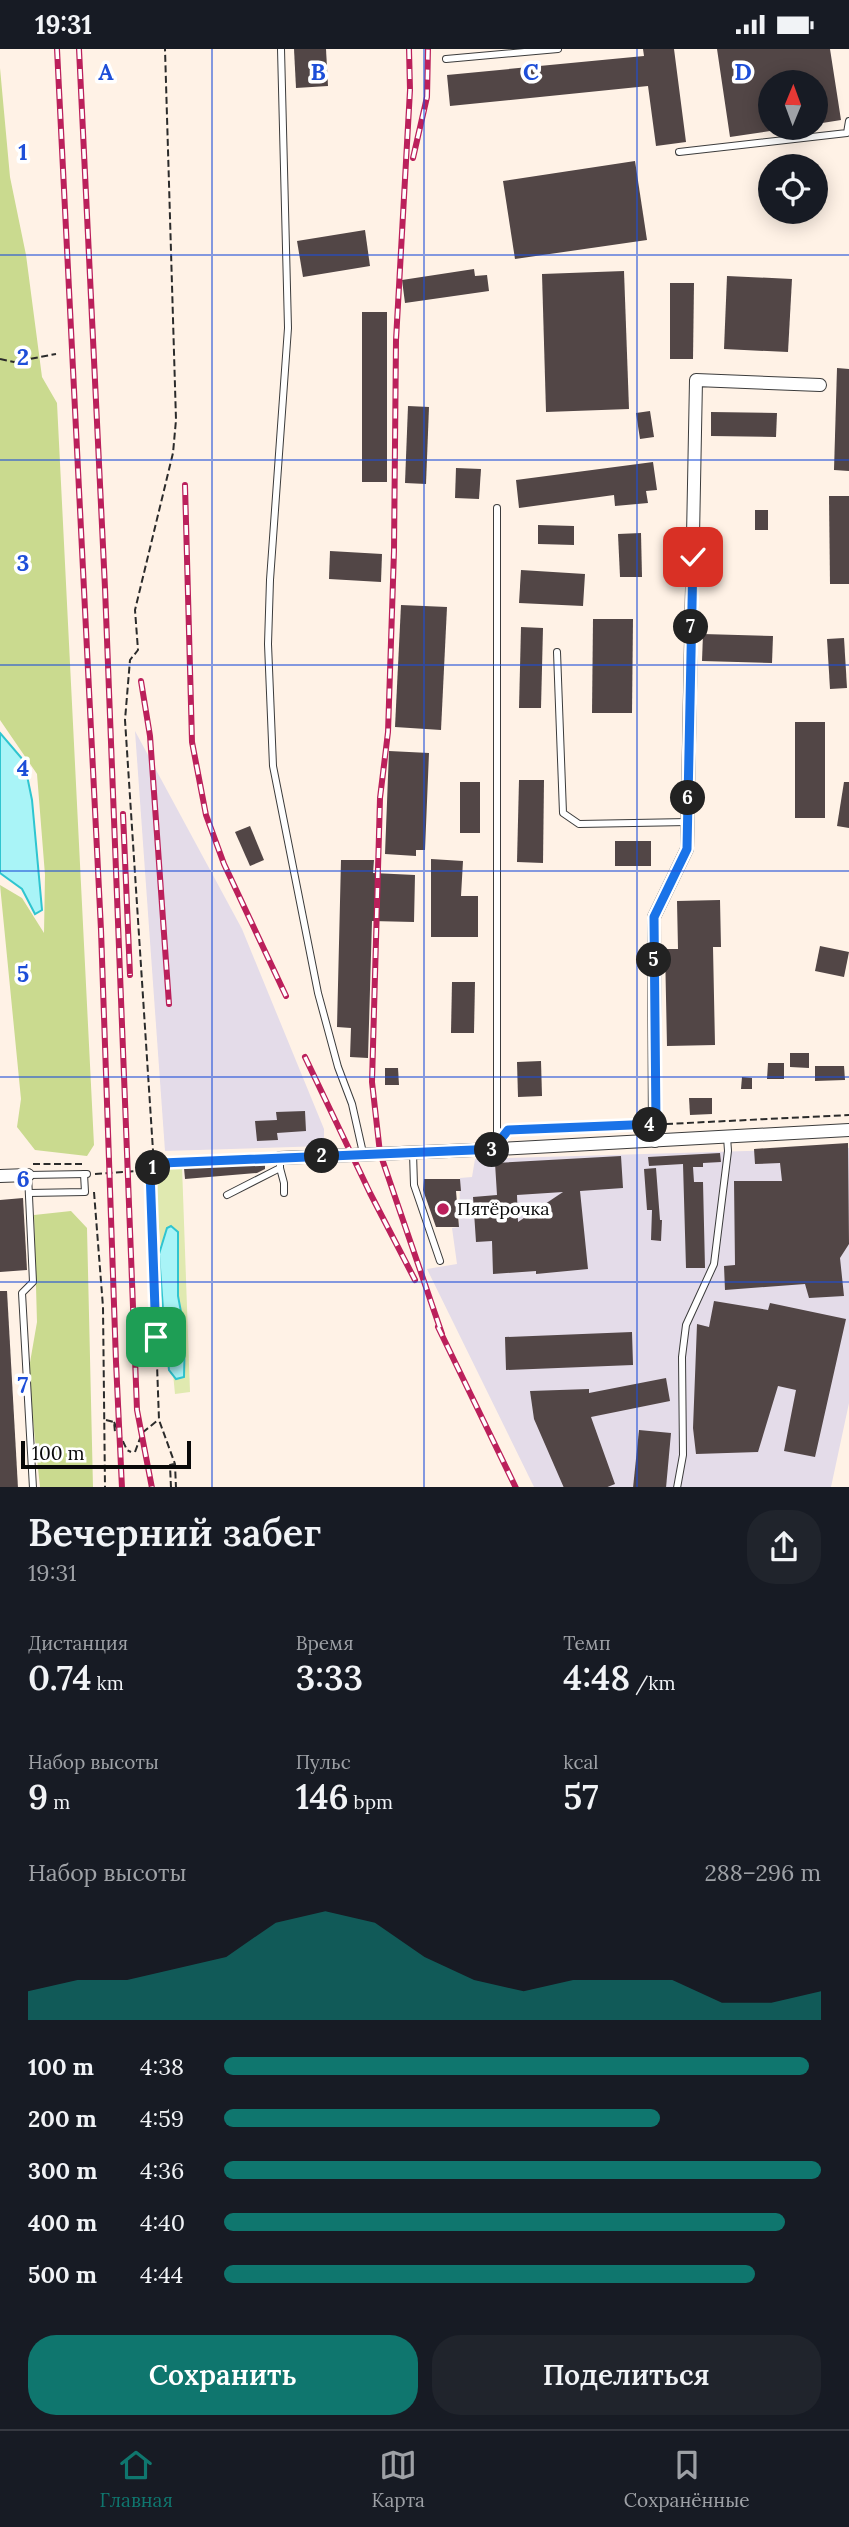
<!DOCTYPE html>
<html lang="ru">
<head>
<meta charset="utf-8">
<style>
  body { margin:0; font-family:Lora,serif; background:#20242c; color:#f1f3f6; height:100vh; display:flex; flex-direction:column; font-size:26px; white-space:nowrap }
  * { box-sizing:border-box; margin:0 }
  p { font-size:23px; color:#9ea1a6 }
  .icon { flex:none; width:38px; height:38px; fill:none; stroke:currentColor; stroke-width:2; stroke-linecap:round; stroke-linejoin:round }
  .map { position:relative; height:1438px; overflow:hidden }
  .side { display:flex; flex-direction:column; background:#171b24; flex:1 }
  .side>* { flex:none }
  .needle { width:46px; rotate:1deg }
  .fabs { position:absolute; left:758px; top:21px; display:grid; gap:14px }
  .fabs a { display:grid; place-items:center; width:70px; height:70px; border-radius:50%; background:#171b24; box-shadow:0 4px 18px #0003; font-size:35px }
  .scale { position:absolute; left:21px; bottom:18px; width:170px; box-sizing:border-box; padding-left:7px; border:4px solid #090909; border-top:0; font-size:19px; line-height:24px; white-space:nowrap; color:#090909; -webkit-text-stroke:5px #fff; paint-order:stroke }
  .pin { position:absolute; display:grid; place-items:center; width:60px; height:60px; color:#fff; margin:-30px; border-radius:14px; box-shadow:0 4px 10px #0006 }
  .km { position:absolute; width:35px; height:35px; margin:-18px; border-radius:50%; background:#222; color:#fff; font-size:19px; line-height:35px; text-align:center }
  .round { display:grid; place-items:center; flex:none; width:74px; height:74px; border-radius:28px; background:#20242c }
  .overview { display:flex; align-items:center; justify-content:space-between; height:119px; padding:0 28px }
  h1 { font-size:38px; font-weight:600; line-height:52px }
  .stats { display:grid; grid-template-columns:repeat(3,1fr); gap:10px; height:119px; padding:7px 28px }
  .stats div { display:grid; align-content:center }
  .stats b { font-size:35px; font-weight:600 }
  .stats small { font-size:19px; font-weight:400 }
  .stats p { font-size:19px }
  .chart { height:196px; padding:14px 28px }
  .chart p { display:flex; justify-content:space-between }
  .chart svg { width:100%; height:126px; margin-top:7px; fill:#0f766e; opacity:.7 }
  .primary-button { display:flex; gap:14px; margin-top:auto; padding:14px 28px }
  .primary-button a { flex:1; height:80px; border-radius:28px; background:#0f766e; color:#fff; font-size:28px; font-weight:600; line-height:80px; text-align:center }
  .primary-button a+a { background:#20242c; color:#f1f3f6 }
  ul { padding:0 28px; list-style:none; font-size:23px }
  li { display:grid; grid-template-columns:112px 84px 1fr; align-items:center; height:52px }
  li i { height:18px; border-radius:9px; background:#0f766e }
  .status { display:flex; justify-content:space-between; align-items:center; height:49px; padding:0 35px; background:#171b24; direction:ltr }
  .status svg { height:19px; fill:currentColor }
  .tabs { display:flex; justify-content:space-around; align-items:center; height:98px; border-top:2px solid #363941; background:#171b24; font-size:19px; color:#9ea1a6 }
  .tabs a { display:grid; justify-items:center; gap:4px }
  .tabs .selected { color:#0f766e }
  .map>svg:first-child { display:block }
  .industrial { fill:#e4dce9 }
  .green { fill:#e0e9b0 }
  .forest { fill:#cada8f }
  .water { fill:#a9f4f7; stroke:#2fc5d0; stroke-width:2 }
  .building { fill:#524646; fill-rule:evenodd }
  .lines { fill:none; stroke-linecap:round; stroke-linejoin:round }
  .lane-casing { stroke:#3c3c3c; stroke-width:8 }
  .street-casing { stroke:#3c3c3c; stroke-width:14 }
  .path { stroke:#2b2b2b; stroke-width:2; stroke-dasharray:7 3.5; stroke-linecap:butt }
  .lane { stroke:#fff; stroke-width:6 }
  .street { stroke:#fff; stroke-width:12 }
  .rail-casing { stroke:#bb205b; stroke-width:6 }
  .rail { stroke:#fff; stroke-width:3.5; stroke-dasharray:10; stroke-linecap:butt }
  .route-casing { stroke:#fff; stroke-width:14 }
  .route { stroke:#1a73e8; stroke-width:9 }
  .grid { fill:none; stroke:#1d4ed8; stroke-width:2; stroke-opacity:0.55 }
  .poi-dot { fill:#bb205b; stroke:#fff; stroke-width:2.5 }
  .labels { text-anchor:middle; stroke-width:7; stroke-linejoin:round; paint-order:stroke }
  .poi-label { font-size:18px; fill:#090909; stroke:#fff; text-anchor:start }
  .grid-label { font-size:23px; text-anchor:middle; font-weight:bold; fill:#1d4ed8; stroke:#fff; stroke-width:7; stroke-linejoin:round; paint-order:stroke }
</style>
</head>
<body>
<div class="status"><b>19:31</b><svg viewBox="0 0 49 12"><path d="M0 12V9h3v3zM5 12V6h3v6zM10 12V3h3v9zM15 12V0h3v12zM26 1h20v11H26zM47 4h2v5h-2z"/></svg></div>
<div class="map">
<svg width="849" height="1439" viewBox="0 0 849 1439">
  <rect width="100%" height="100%" fill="#fff2e6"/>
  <g class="industrial">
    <polygon points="135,682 242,880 324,1080 324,1097 165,1102"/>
    <polygon points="849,1099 849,1354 831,1438 534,1438 427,1220 457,1215 452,1179 459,1178 460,1129 472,1128 475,1110"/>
  </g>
  <polygon class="green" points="160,1117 182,1117 190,1343 175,1345 156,1148"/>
  <g class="forest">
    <polygon points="0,19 10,128 26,206 42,328 57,354 94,1096 87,1107 35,1101 17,1078 21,1050 0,836 22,849 44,884 45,826 37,725 0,671"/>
    <polygon points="71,1162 87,1179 93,1438 40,1438 28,1325 37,1273 34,1166"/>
  </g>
  <g class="water">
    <polygon points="0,684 24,712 32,751 42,861 35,865 22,840 0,824"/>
    <polygon points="171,1177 178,1183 178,1247 185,1284 184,1328 176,1330 169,1321 167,1303 171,1287 165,1274 163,1260 159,1205 167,1179"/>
  </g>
  <g class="building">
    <polygon points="294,0 326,0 328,37 296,39"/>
    <polygon points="643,0 674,0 686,93 656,97 648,37 450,57 447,26 644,7"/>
    <polygon points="717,0 830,0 841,71 816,75 816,33 770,33 770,82 730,88"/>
    <polygon points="635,112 647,191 515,210 503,132"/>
    <polygon points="365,181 370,217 303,228 297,192"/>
    <polygon points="474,220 475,227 487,226 489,242 405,254 402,231"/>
    <polygon points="624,222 629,360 546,363 542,225"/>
    <polygon points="727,227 792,230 788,303 724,300"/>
    <polygon points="670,234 694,234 693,310 670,310"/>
    <rect x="362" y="263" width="25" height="170"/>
    <polygon points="837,319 849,320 849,422 834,421"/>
    <polygon points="408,357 429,358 426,435 405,434"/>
    <polygon points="650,362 654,388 640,390 636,364"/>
    <polygon points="711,363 777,364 776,388 711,387"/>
    <polygon points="653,413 657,441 646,442 648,454 615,457 614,446 519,459 516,431"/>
    <polygon points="456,419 481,420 479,450 455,449"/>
    <polygon points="829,447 849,447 849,535 830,535"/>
    <rect x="755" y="461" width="13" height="20"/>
    <polygon points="538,476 574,477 574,496 538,495"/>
    <polygon points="641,484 642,528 620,528 618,485"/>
    <polygon points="330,502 382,505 381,533 329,530"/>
    <polygon points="521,521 585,525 583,557 519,554"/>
    <polygon points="401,556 447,558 441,681 395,678"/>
    <polygon points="593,570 633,570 632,664 592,664"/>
    <polygon points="521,578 543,579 541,659 519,659"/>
    <polygon points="703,585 773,587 772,614 702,612"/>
    <polygon points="844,589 847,639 830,640 827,590"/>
    <rect x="795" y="673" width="30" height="96"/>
    <polygon points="389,702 429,704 425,801 416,801 416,807 385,805"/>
    <polygon points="519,731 544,731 543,814 517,813"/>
    <rect x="460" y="733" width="20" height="51"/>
    <polygon points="844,733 849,733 849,779 837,777"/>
    <polygon points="250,777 264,811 250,817 235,783"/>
    <rect x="615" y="792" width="36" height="25"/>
    <polygon points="431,810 463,812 461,847 478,847 478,888 431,888"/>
    <polygon points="341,811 374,811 373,824 415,826 414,873 372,872 368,1009 350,1008 351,979 337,978"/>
    <polygon points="720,851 721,898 713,898 715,996 667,997 665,900 678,900 677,852"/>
    <polygon points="820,897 849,903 844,928 815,922"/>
    <polygon points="452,933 475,933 474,984 451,984"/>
    <polygon points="790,1004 809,1004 809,1019 790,1018"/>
    <polygon points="541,1012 542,1047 518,1048 517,1013"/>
    <polygon points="768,1014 784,1014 784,1030 767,1030"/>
    <polygon points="815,1017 844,1017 845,1031 815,1032"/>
    <polygon points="385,1019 398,1019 399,1036 385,1036"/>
    <polygon points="742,1028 752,1029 752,1040 741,1040"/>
    <polygon points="689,1049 712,1049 712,1065 690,1066"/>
    <polygon points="305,1062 306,1082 277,1084 278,1091 257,1092 255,1072 277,1071 276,1063"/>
    <polygon points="848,1094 849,1195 840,1209 844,1247 809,1249 805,1235 725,1241 724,1217 735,1216 734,1132 782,1132 780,1114 755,1115 754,1100"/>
    <polygon points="720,1104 721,1113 703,1114 703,1118 693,1118 694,1133 703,1133 705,1219 686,1219 683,1115 649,1117 648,1108"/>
    <path d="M621,1107L623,1139L580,1142L588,1220L536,1225V1222L493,1225L492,1192L476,1193L473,1148L497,1146L495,1114ZM563,1143L518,1173L517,1146Z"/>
    <polygon points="265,1115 265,1120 257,1124 185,1130 184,1119"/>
    <polygon points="656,1119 660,1171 662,1171 661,1192 651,1191 652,1161 647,1161 644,1120"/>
    <polygon points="424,1130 460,1130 461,1142 456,1142 459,1178 436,1178 423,1141"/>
    <polygon points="23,1149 27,1221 0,1223 0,1151"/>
    <polygon points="0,1242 7,1242 18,1439 0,1439"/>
    <polygon points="714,1252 768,1261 770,1254 846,1270 815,1408 784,1402 796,1341 778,1337 758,1403 696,1405 693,1379 697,1275 709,1278"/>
    <polygon points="632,1283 633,1316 506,1321 505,1288"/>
    <polygon points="666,1329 670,1352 591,1368 615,1435 605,1439 564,1439 534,1370 530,1342 589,1340 589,1344"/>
    <polygon points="639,1381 671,1384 666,1439 633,1439"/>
  </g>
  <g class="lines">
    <g class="lane-casing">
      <g id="lane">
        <polyline points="281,0 288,279 270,531 268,595 273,717 318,944 338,1018 352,1055 363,1104"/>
        <polyline points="446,10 558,0"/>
        <polyline points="679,103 847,84 849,72"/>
        <polyline points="497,459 497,1100"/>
        <polyline points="557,603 563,764 579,775 688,773"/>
        <polyline points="413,1104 414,1136 440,1212"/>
        <polyline points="280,1119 284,1134 284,1144"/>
        <polyline points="29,1144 85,1143 84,1125"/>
        <polyline points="227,1146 280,1119 280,1109"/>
        <polyline points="33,1439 22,1244 33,1233 28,1126 87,1125"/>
        <polyline points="677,1439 683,1406 682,1308 686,1276 714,1215 728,1102 727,1088"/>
      </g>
    </g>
    <g class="street-casing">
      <g id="street">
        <polyline points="655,1092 654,868 687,800 696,331 820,336"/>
        <polyline points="280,1109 497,1100 849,1081"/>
        <polyline points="0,1127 28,1126"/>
      </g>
    </g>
    <g class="path">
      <polyline points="0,310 14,313 56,305"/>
      <polyline points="666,1075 849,1066"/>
      <polyline points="506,1083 508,1081 643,1076"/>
      <polyline points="33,1115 83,1115"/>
      <polyline points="154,1117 125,671 130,611 138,601 135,561 173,404 176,371 165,0"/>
      <polyline points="150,1121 159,1371 175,1415 176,1439"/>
      <polyline points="95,1125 150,1121 162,1114 269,1109"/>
      <polyline points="94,1143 103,1258 105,1439"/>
      <polyline points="106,1371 114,1373 115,1383"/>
      <polyline points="114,1373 127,1401 131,1403"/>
      <polyline points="135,1403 142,1384 158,1371"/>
      <polyline points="171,1439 170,1416 174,1415"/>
    </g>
    <use href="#lane" class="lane"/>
    <use href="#street" class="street"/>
    <g class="rail-casing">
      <g id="rail">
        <polyline points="57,0 101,881 116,1313 122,1439"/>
        <polyline points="79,0 105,539 137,1361 152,1439"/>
        <polyline points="409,0 410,41 396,291 394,502 388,683 380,749 372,1033 380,1104 442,1285"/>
        <polyline points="413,109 427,48 428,0"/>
        <polyline points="185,436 192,693 206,766 224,815 286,947"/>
        <polyline points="141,632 150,687 169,955"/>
        <polyline points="123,765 130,926"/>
        <polyline points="305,1008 370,1144 415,1231"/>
        <polyline points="438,1278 516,1439"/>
      </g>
    </g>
    <use href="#rail" class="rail"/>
  </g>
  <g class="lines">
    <g class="route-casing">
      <polyline id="route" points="156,1288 150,1121 162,1114 497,1100 497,1095 508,1081 656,1075 654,868 687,800 693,508"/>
    </g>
    <use href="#route" class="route"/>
  </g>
  <path class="grid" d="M212,0V1439M424,0V1439M637,0V1439M0,206H849M0,411H849M0,616H849M0,822H849M0,1028H849M0,1233H849"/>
  <circle class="poi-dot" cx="443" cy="1160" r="7"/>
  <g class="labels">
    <g class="poi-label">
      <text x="457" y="1166">Пятёрочка</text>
    </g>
  </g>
  <g class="grid-label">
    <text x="106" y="31">A</text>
    <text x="318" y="31">B</text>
    <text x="531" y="31">C</text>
    <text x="743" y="31">D</text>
    <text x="23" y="111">1</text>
    <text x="23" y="316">2</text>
    <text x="23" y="522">3</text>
    <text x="23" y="727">4</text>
    <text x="23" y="933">5</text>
    <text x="23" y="1138">6</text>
    <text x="23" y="1344">7</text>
  </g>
</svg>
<div class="fabs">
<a><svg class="needle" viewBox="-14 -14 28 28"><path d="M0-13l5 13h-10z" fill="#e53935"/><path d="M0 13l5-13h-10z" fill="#9ea1a6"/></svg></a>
<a><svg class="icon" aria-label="locate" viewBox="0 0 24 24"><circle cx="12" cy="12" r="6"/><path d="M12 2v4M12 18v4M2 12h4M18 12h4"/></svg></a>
</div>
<div class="scale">100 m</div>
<div class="pin" style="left:156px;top:1288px;background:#1e9e55"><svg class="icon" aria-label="arrive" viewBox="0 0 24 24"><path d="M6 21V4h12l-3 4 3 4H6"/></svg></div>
<div class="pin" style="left:693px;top:508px;background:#d93025"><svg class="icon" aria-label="check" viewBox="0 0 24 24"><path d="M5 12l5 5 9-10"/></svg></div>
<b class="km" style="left:153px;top:1119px">1</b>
<b class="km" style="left:322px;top:1107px">2</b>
<b class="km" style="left:492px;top:1101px">3</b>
<b class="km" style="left:650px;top:1076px">4</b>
<b class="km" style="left:654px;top:911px">5</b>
<b class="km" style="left:688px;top:749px">6</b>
<b class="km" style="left:691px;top:578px">7</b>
</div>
<section class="side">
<div class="overview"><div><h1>Вечерний забег</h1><p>19:31</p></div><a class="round"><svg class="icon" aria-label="share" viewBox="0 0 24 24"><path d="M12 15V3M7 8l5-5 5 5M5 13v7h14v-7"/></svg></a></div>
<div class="stats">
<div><p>Дистанция</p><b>0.74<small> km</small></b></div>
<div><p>Время</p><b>3:33</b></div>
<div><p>Темп</p><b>4:48<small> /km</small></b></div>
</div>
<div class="stats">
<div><p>Набор высоты</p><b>9<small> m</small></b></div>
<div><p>Пульс</p><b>146<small> bpm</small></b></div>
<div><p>kcal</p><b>57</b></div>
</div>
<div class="chart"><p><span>Набор высоты</span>288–296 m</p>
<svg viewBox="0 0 160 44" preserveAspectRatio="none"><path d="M0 44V34L10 30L20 30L30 26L40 22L50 10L60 6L70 10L80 22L90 30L100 34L110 30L120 30L130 30L140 38L150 38L160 34V44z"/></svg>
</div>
<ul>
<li><b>100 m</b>4:38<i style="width:98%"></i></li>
<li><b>200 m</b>4:59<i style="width:73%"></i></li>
<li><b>300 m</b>4:36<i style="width:100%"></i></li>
<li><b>400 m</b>4:40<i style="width:94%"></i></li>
<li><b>500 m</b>4:44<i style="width:89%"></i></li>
</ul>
<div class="primary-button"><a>Сохранить</a><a>Поделиться</a></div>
</section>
<nav class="tabs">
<a class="selected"><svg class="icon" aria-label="home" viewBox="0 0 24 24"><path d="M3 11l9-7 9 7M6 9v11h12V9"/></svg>Главная</a>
<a><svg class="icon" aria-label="map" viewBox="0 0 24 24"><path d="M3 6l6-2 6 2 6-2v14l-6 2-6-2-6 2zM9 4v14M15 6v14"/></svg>Карта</a>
<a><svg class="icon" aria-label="saved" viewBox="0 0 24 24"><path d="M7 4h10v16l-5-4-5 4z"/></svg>Сохранённые</a>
</nav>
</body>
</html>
